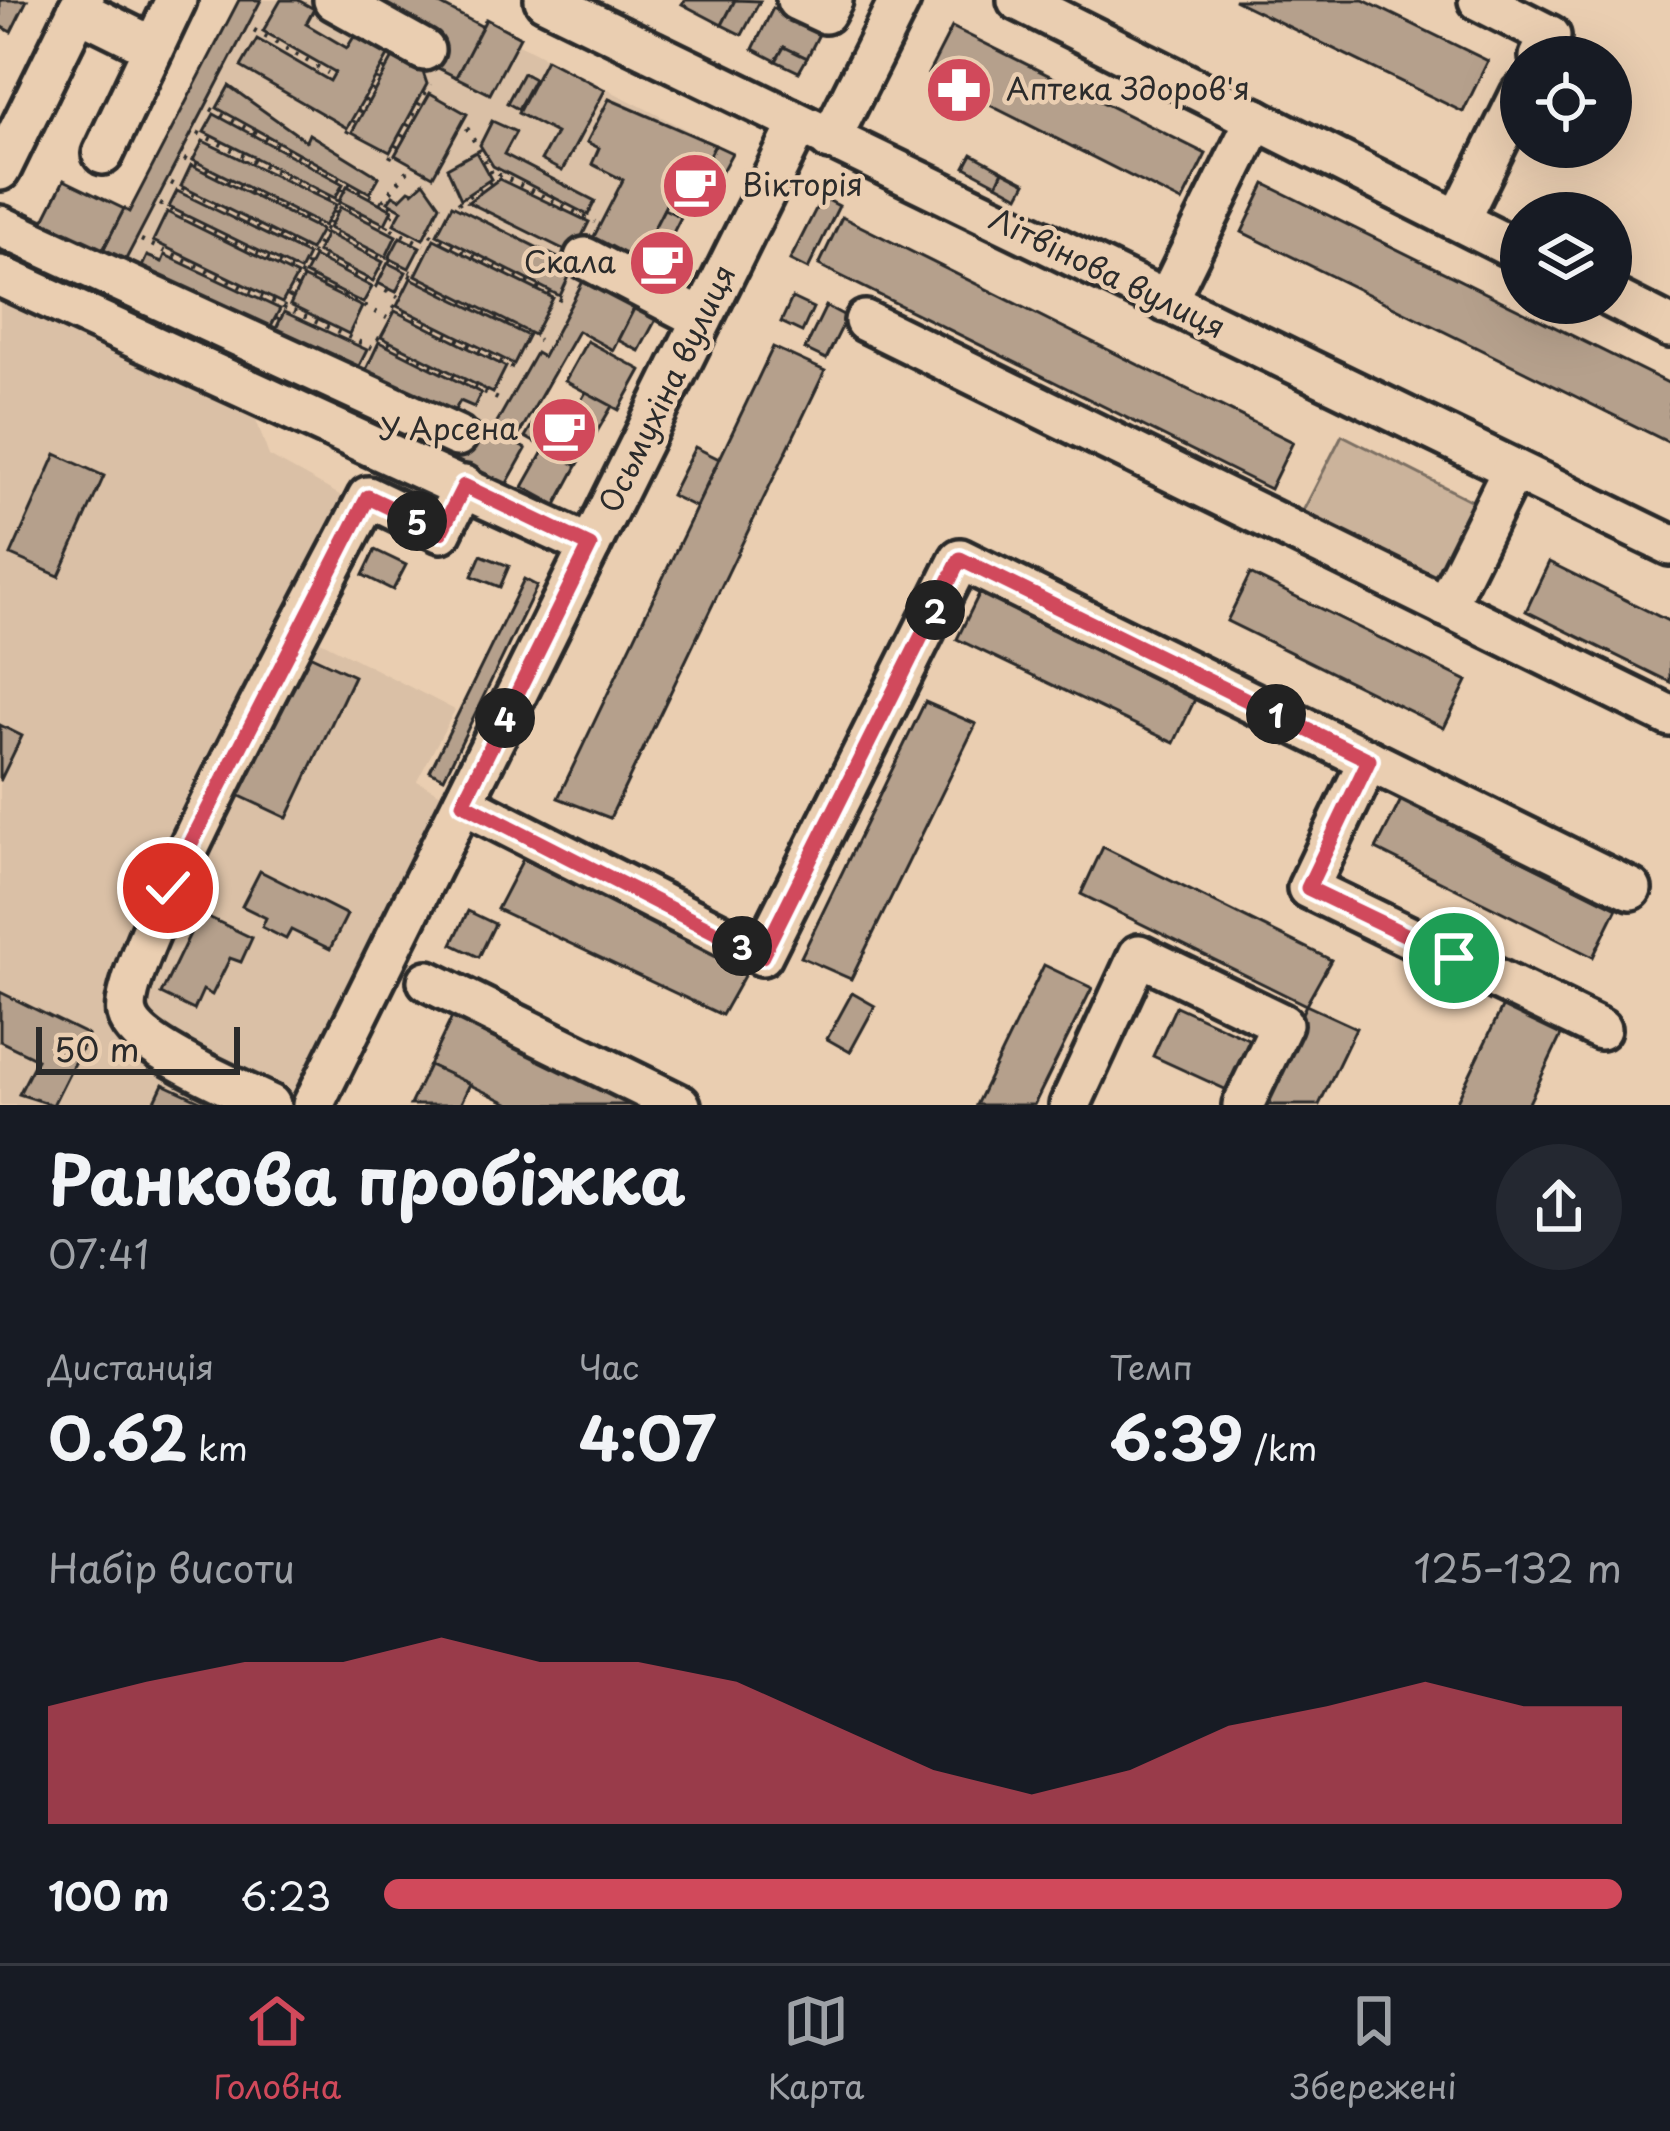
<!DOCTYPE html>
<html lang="uk">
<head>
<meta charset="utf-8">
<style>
  body { margin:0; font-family:"Playpen Sans",sans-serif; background:#242831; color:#f1f3f6; height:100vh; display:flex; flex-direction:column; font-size:45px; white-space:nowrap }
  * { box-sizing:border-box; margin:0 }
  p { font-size:39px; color:#9ea1a6 }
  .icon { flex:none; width:66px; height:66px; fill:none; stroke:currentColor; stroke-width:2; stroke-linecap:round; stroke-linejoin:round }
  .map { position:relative; height:1105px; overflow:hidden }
  .panel { display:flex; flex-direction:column; background:#171b24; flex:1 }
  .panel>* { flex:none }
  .tools { position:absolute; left:1500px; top:36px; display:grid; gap:24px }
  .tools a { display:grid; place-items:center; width:132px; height:132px; border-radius:50%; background:#171b24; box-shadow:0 12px 48px #0002; font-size:60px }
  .scale { position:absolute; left:36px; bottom:30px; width:204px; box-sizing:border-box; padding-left:12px; border:6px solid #2b2b2b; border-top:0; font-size:33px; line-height:42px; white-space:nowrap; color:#2b2b2b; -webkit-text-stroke:9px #eaceb1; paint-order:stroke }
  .pin { position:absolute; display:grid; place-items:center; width:102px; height:102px; color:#fff; margin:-51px; border:6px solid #fff; border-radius:50%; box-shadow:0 3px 12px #0007 }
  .km { position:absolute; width:60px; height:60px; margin:-30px; border-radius:50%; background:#222; color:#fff; font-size:33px; line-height:60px; text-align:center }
  .round { display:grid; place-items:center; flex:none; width:126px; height:126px; border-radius:63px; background:#242831 }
  .headline { display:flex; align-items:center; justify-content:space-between; height:204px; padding:0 48px }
  h1 { font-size:66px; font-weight:700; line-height:90px }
  .metrics { display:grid; grid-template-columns:repeat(3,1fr); gap:18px; height:204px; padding:12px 48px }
  .metrics div { display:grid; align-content:center }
  .metrics b { font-size:60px; font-weight:700 }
  .metrics small { font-size:33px; font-weight:400 }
  .metrics p { font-size:33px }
  .chart { height:336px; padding:24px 48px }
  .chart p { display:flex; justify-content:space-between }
  .chart svg { width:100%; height:216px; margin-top:12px; fill:#d1495b; opacity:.7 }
  ul { padding:0 48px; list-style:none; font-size:39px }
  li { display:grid; grid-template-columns:192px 144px 1fr; align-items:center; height:90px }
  li i { height:30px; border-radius:15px; background:#d1495b }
  .tab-bar { display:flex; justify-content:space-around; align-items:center; height:168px; border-top:3px solid #363941; background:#171b24; font-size:33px; color:#9ea1a6 }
  .tab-bar a { display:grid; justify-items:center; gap:6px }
  .tab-bar .active { color:#d1495b }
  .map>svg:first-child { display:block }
  .built { fill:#dac0a6 }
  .green { fill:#cbb39b; stroke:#7b6f63; stroke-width:3 }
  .building { fill:#b5a08c; stroke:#2b2b2b; stroke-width:3 }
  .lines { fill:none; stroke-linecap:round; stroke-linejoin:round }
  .minor-casing { stroke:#2b2b2b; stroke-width:48 }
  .path { stroke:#2b2b2b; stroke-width:4.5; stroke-dasharray:3 9; stroke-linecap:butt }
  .minor { stroke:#eaceb1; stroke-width:39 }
  .route-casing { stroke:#fff; stroke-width:24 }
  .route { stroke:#d1495b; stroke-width:15 }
  .labels { text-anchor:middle; stroke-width:9; stroke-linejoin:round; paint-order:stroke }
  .poi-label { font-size:30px; fill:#2b2b2b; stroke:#eaceb1; text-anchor:start }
  .street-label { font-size:30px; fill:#2b2b2b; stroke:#eaceb1 }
</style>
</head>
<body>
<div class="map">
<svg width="1670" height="1105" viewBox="0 0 1670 1105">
  <rect width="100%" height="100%" fill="#eaceb1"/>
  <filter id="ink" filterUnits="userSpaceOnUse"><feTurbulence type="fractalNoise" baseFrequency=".00833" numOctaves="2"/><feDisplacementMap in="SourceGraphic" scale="24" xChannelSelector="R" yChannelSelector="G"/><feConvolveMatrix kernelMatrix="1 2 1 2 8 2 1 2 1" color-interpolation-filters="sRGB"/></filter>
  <g filter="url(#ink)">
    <polygon class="built" points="239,0 433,0 732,153 702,213 670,198 650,236 690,256 673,290 627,269 591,338 577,332 514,442 526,449 501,494 269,385 254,414 269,456 354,503 293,627 455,710 417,781 443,795 289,1105 0,1105 0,261 26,212 44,220 64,180 124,209 130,207"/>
    <polygon class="green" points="1342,435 1474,502 1435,581 1302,513"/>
    <g class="building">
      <polygon points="0,0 27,0 11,32 0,26"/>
      <polygon points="239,0 261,0 124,263 102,252 124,209 129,212"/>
      <polygon points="281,0 298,0 314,9 306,24 347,48 355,35 389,54 347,128 241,67 257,39 330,81 335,72 263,31"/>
      <polygon points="354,0 432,0 483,27 456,77 434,66"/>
      <polygon points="685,0 735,0 722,25 682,4"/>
      <polygon points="735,0 760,1 742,35 722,25"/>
      <polygon points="1234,0 1363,0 1488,61 1463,112"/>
      <polygon points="773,8 820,32 807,58 784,47 776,61 753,49"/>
      <polygon points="486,19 520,37 490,94 456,77"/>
      <polygon points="952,27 1206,154 1182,202 928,74"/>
      <polygon points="784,47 807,58 799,72 776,61"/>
      <polygon points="397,50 420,63 427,84 390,152 352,132"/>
      <polygon points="546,59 605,90 562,171 541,160 556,133 518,113"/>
      <polygon points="523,73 534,79 518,109 507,103"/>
      <polygon points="229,86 306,141 309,134 379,177 370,193 217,108"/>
      <polygon points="430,93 467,114 433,176 395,155"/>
      <polygon points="609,99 715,145 707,160 692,152 633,271 588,248 623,180 592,164 599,148 587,142"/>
      <polygon points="214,114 343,184 335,198 204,132"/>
      <polygon points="492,121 516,132 504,154 595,201 588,215 493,166 480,145"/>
      <polygon points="203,141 336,205 324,226 193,160"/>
      <polygon points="715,145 732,153 720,175 704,167"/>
      <polygon points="476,152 491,179 461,199 447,168"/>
      <polygon points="692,152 720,175 702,213 670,197"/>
      <polygon points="972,154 1003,171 997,184 965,167"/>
      <polygon points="191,165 321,230 310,250 181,186"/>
      <polygon points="1003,171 1026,183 1019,196 997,184"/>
      <polygon points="499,179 589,222 573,254 468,202"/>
      <polygon points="64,180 124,209 102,252 19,226 26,212 44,220"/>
      <polygon points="424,182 440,205 423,239 394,224 402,210 388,202 393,195 400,199 409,190 413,192"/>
      <polygon points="1265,184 1670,384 1670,443 1242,232"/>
      <polygon points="347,186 392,210 385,224 339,201"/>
      <polygon points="177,191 308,255 300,271 169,207"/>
      <polygon points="822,197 839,206 808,269 790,260"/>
      <polygon points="452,205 574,266 560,296 437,234"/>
      <polygon points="340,207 396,236 386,257 329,228"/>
      <polygon points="664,209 681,217 669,241 652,232"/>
      <polygon points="167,212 297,276 282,303 153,241"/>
      <polygon points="842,217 1293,442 1270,489 819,265"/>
      <polygon points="326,233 383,262 373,281 317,252"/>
      <polygon points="400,237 420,247 409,268 389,258"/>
      <polygon points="650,237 690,256 673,290 633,271"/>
      <polygon points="434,239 553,298 534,335 416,275"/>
      <polygon points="11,241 445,439 436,459 0,261"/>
      <polygon points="165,255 280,309 264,339 136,280 147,256 162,262"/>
      <polygon points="314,257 372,287 363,303 305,274"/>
      <polygon points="388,263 406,272 396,292 378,283"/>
      <polygon points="588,272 637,303 613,350 578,331 514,443 492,431 536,353 543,357"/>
      <polygon points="303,278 362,307 349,334 290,305"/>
      <polygon points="411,278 528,336 514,364 397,306"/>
      <polygon points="792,298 813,308 802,332 781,322"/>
      <polygon points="637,303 659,314 639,351 618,340"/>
      <polygon points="826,306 847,317 826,359 805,349"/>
      <polygon points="395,311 506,367 493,393 381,337"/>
      <polygon points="284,312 367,350 352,380 270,341"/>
      <polygon points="587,341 641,370 619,410 565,381"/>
      <polygon points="379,342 481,393 474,407 460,401 450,419 363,376"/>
      <polygon points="773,347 825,371 610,818 558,798"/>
      <polygon points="586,392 612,406 577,466 525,437 542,408 568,423"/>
      <polygon points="473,421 526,449 501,494 449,466"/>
      <polygon points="695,447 719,459 696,507 671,495"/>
      <polygon points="545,448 577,466 556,505 523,487"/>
      <polygon points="56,454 104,476 59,576 11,555"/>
      <polygon points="375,550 406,565 393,590 363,575"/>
      <polygon points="481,555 509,566 500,587 472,576"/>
      <polygon points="1549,562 1670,622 1670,682 1526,611"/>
      <polygon points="1250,574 1467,681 1444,728 1227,621"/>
      <polygon points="524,579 537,586 444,778 430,771"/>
      <polygon points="981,590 1198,693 1174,743 957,639"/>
      <polygon points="305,653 354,676 287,818 238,795"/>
      <polygon points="925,702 976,724 851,979 801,957"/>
      <polygon points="0,725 22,736 0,781"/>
      <polygon points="1401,800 1617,908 1593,957 1376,849"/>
      <polygon points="1103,847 1331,960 1306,1005 1081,894"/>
      <polygon points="523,859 749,967 722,1015 497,909"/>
      <polygon points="260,871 347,915 330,949 291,930 286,939 262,927 266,918 242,906"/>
      <polygon points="468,911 495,924 479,957 452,944"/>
      <polygon points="200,913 252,938 241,962 230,958 212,995 203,990 194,1010 161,994"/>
      <polygon points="1044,965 1092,988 1034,1105 976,1105"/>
      <polygon points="0,992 88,1035 53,1105 19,1094 37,1059 0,1041"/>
      <polygon points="852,993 875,1006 850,1052 827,1039"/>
      <polygon points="1508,995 1567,1023 1528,1105 1455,1105"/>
      <polygon points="1306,1005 1356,1028 1319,1105 1258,1105"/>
      <polygon points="1176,1006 1261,1045 1238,1095 1153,1056"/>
      <polygon points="453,1015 639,1105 512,1105 429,1065"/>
      <polygon points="429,1065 470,1084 460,1105 410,1105"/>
      <polygon points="163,1084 209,1105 153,1105"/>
    </g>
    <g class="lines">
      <g class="minor-casing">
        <g id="minor">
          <polyline points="334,0 424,50"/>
          <polyline points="545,0 1670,545"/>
          <polyline points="797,0 825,13 832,0"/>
          <polyline points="1018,0 1521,252"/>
          <polyline points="1479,0 1550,36 1540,57"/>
          <polyline points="78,10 153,47"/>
          <polyline points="830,140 900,0"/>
          <polyline points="103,154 176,0"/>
          <polyline points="0,170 83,0"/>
          <polyline points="1459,220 1521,94"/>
          <polyline points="0,226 457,436"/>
          <polyline points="585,258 702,319"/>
          <polyline points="0,276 590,546"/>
          <polyline points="1611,297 1670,327"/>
          <polyline points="1166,302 1256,119"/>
          <polyline points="865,321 1670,716"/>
          <polyline points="1445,606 1513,469"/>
          <polyline points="1369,760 1308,888 1600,1029"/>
          <polyline points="463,803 762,955 960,559 1631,889"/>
          <polyline points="428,981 680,1105"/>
          <path d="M270,1105C238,1089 135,1048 127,1014C115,966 332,569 368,497L441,532L464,486"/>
          <polyline points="313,1105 799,124"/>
          <polyline points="1070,1105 1139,955 1282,1024 1243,1105"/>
        </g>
      </g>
      <g class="path">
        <polyline points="254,30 328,73"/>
        <polyline points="211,109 382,202"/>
        <polyline points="467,128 495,179"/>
        <polyline points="198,133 424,245"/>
        <polyline points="347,133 385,65"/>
        <polyline points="390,158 430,84"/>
        <polyline points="184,159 411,272"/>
        <polyline points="171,183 398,297"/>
        <polyline points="337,202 346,182"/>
        <polyline points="458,203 500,175 595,222"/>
        <polyline points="160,204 387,318"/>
        <polyline points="387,227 395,209 382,202 409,169"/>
        <polyline points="430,234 563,301"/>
        <polyline points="141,240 372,348"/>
        <polyline points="409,275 539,340"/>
        <polyline points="393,306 519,371"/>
        <polyline points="278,320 340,203"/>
        <polyline points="377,338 502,401"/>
      </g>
      <use href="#minor" class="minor"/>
    </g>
  </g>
  <g class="lines" filter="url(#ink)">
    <g class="route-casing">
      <polyline id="route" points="168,888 368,497 441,532 464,486 590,546 463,803 762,956 960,559 1369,760 1308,888 1454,958"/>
    </g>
    <use href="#route" class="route"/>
  </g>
  <defs>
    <g id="pharmacy-disc" transform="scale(3.45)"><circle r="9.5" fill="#d1495b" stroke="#eaceb1"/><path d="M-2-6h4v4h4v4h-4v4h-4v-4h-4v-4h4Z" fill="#fff"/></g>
    <g id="cafe-disc" transform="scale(3.45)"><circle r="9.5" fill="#d1495b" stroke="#eaceb1"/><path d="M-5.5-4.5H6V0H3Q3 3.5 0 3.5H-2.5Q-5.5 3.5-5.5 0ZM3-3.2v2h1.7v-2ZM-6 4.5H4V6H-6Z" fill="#fff"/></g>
  </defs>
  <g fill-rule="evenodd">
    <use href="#pharmacy-disc" x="959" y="90"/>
    <use href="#cafe-disc" x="695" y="186"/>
    <use href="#cafe-disc" x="662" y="263"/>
    <use href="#cafe-disc" x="564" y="430"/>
  </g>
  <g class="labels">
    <g class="poi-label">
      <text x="1006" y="100">Аптека Здоров'я</text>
      <text x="742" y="196">Вікторія</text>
      <text x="616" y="273" text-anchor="end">Скала</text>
      <text x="518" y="440" text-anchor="end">У Арсена</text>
    </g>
    <g class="street-label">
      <text transform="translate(1107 274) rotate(26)" y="10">Літвінова вулиця</text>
      <text transform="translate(668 389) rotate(-64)" y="10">Осьмухіна вулиця</text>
    </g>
  </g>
</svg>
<div class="tools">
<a><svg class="icon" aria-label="locate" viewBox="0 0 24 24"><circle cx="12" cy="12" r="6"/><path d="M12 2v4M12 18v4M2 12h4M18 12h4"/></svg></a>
<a><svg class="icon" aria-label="layers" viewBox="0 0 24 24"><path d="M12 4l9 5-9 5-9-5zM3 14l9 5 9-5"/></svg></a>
</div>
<div class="scale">50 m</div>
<div class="pin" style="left:1454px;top:958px;background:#1e9e55"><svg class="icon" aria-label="arrive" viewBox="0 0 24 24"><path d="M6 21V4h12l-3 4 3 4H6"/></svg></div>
<div class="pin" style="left:168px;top:888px;background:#d93025"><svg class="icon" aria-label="check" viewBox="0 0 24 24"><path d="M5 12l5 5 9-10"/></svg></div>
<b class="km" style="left:1276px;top:714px">1</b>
<b class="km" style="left:935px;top:610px">2</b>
<b class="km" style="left:742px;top:946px">3</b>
<b class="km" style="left:505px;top:718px">4</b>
<b class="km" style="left:417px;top:521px">5</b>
</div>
<section class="panel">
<div class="headline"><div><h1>Ранкова пробіжка</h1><p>07:41</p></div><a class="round"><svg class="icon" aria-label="share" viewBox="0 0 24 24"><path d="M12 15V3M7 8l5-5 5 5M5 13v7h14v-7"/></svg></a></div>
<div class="metrics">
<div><p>Дистанція</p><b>0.62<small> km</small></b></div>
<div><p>Час</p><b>4:07</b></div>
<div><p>Темп</p><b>6:39<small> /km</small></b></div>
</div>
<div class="chart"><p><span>Набір висоти</span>125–132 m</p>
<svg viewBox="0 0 160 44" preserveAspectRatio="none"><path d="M0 44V20L10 15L20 11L30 11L40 6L50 11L60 11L70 15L80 24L90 33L100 38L110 33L120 24L130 20L140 15L150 20L160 20V44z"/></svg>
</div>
<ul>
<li><b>100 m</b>6:23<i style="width:100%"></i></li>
</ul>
</section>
<nav class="tab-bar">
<a class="active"><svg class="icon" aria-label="home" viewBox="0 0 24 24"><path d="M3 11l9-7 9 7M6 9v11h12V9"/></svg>Головна</a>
<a><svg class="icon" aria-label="map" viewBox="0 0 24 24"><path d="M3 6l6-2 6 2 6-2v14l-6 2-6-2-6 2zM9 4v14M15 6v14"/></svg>Карта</a>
<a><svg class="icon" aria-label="saved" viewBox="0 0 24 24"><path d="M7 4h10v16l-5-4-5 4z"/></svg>Збережені</a>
</nav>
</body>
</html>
